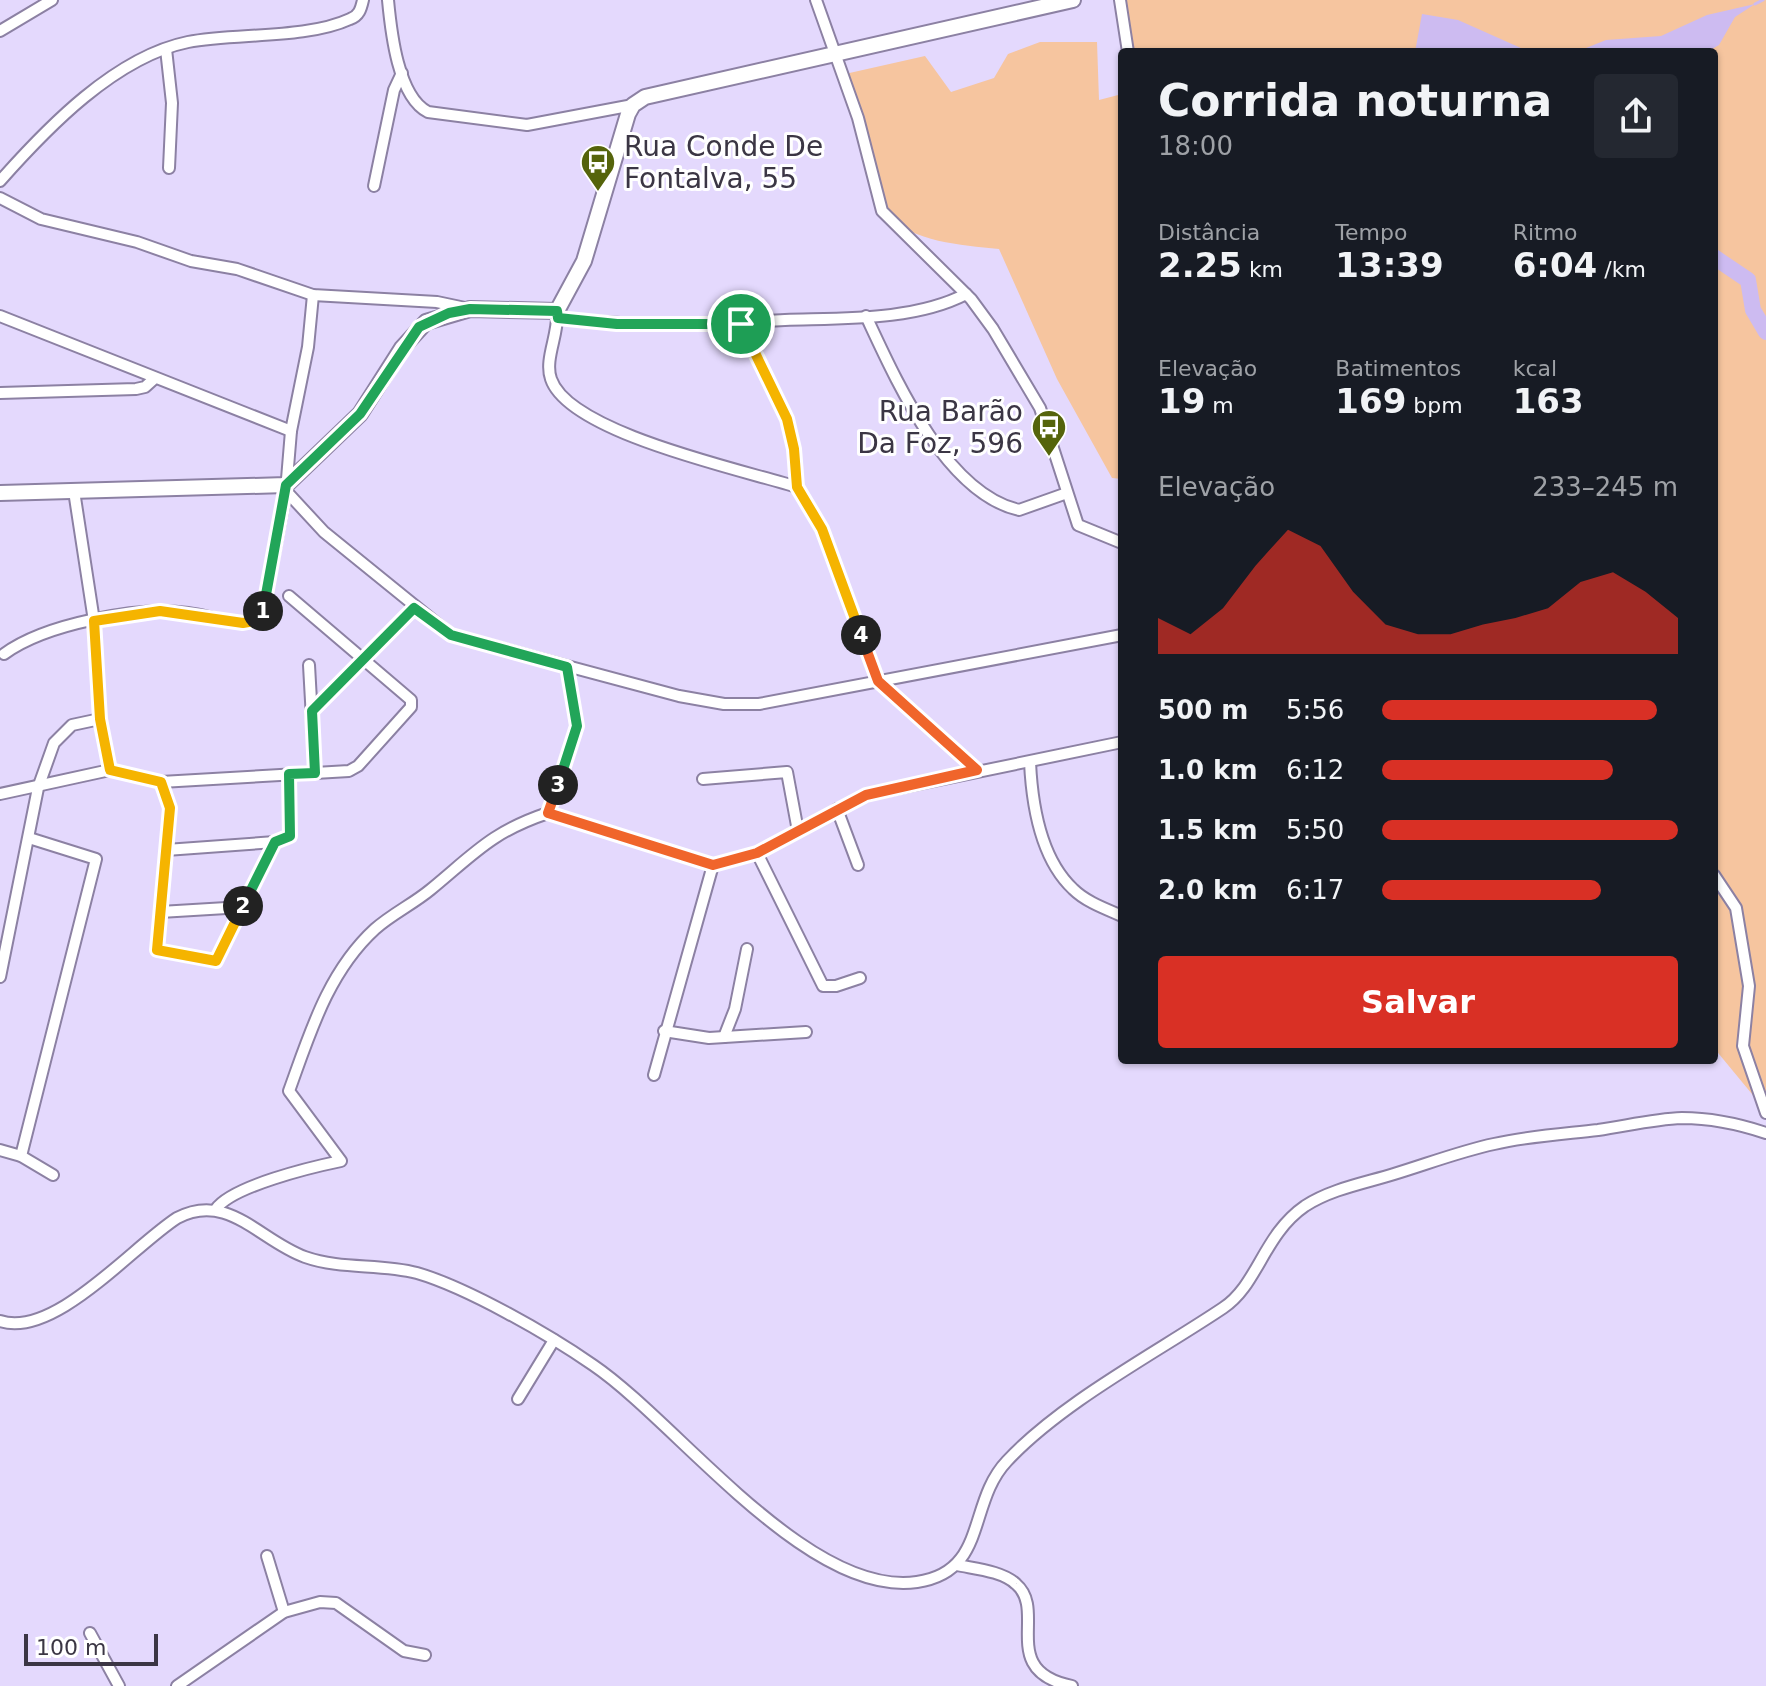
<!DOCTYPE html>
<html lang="pt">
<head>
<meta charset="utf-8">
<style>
  body { margin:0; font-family:"DejaVu Sans",sans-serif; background:#242831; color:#f1f3f6; height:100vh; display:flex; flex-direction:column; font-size:30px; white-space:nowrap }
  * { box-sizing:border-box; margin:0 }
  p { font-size:26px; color:#9ea1a6 }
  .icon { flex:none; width:44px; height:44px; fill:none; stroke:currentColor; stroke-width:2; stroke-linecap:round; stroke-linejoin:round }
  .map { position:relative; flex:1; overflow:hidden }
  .drawer { position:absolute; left:1118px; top:48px; width:600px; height:1016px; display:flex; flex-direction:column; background:#171b24; border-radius:8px; box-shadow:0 2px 6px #0004 }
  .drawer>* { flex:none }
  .scale { position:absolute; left:24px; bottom:20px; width:134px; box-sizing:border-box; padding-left:8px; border:4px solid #3b3644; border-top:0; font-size:22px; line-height:28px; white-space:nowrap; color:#3b3644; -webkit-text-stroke:6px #fff; paint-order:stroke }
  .pin { position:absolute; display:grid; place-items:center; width:68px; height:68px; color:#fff; margin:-34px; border:4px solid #fff; border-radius:50%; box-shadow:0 2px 8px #0007 }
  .km { position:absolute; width:40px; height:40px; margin:-20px; border-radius:50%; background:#222; color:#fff; font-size:22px; line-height:40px; text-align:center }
  .round { display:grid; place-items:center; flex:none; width:84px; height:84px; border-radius:8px; background:#242831 }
  .overview { display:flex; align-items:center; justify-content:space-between; height:136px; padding:0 40px }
  h1 { font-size:44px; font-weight:700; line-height:60px }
  .figures { display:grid; grid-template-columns:repeat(3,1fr); gap:12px; height:136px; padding:8px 40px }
  .figures div { display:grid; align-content:center }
  .figures b { font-size:34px; font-weight:700 }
  .figures small { font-size:22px; font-weight:400 }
  .figures p { font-size:22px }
  .chart { height:224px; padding:16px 40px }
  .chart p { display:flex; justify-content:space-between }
  .chart svg { width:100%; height:144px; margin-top:8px; fill:#d93025; opacity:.7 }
  .button { display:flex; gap:16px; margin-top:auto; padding:16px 40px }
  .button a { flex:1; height:92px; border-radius:8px; background:#d93025; color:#fff; font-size:32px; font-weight:700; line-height:92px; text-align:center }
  ul { padding:0 40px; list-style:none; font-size:26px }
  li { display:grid; grid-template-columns:128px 96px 1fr; align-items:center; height:60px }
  li i { height:20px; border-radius:10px; background:#d93025 }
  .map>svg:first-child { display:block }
  .green { fill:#f6c59f }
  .water { fill:#cdbbf1 }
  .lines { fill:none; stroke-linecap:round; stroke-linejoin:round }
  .stream { stroke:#cdbbf1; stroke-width:3 }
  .river { stroke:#cdbbf1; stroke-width:16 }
  .street-casing { stroke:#8c81a3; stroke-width:14 }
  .secondary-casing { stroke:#8c81a3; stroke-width:18 }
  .street { stroke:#fff; stroke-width:10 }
  .secondary { stroke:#fff; stroke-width:14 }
  .split-1-casing { stroke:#fff; stroke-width:16 }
  .split-2-casing { stroke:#fff; stroke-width:16 }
  .split-3-casing { stroke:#fff; stroke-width:16 }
  .split-4-casing { stroke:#fff; stroke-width:16 }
  .split-5-casing { stroke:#fff; stroke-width:16 }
  .split-1 { stroke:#22a559; stroke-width:10 }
  .split-2 { stroke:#f5b400; stroke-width:10 }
  .split-3 { stroke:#22a559; stroke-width:10 }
  .split-4 { stroke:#f0652b; stroke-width:10 }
  .split-5 { stroke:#f5b400; stroke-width:10 }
  .labels { text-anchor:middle; stroke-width:6; stroke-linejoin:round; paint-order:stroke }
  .poi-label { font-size:28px; fill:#3b3644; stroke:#fff; text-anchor:start }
</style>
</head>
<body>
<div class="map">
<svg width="1766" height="1686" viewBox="0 0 1766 1686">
  <rect width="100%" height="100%" fill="#e4d9fd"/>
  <g class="green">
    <polygon points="1125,0 1766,0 1766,1111 1714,1048 1714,52 1130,52"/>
    <path d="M1040,42H1097L1099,100L1122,94V479L1112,478L1057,379L999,249C959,245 915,242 885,215L845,74L925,56L951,92L994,78L1008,54Z"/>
  </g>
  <g class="water">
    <polygon points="1755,4 1735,17 1719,45 1707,52 1576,52 1606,40 1661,36 1707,15"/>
    <polygon points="1422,14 1458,20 1530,52 1415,52"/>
  </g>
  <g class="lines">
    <polyline class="stream" points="1755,4 1763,0"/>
    <polyline class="river" points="1714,257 1748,280 1753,310 1766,332"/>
    <g class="street-casing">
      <g id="street">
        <path d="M388,0C391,32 398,97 428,112L527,125L633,105"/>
        <polyline points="816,0 858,118 882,211 971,299 993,329 1040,408 1078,525 1122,543"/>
        <polyline points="1120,0 1128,52"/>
        <polyline points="0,31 52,0"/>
        <polyline points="166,49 172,103 169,168"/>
        <path d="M0,181C47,128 115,57 188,42C236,33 307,39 350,19C359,16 361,9 363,0"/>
        <polyline points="374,186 394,90 402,73"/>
        <polyline points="0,198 41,219 137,242 191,261 237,269 313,295 437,302 470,309"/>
        <path d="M557,312C559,334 544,359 551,379C569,433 743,470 797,487"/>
        <polyline points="0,316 291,431"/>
        <path d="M866,316C895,378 945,493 1019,510L1067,493"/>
        <path d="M558,318C634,328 708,323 785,320C842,318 914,321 966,294"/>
        <polyline points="741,324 787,419 794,449 797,487 822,529 878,681 977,770"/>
        <polyline points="0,393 136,389 145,387 155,378"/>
        <polyline points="74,491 94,621 100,719 110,770"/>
        <polyline points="286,491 324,532 451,635 679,696 724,704 759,704 1122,635"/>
        <polyline points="289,596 411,700 411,707 358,766 349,771 315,773 309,665"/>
        <path d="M4,654C45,624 138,606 188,613C211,616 231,625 254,621L263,610L286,491L291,431L308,347L313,295"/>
        <polyline points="312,711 414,608"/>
        <path d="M1030,762C1032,805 1040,858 1073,889C1086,902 1106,909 1122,916"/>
        <polyline points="289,774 290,836 275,842 216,961 157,950 170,808 161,782 315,773"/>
        <polyline points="703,779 787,772 798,831"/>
        <polyline points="0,794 110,770 161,782"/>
        <polyline points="837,809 858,865"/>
        <polyline points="548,813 713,865 757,853 866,795 1122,742"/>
        <polyline points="166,850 275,842"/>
        <polyline points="757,853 823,986 836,986 860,978"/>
        <polyline points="1714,875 1736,908 1749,986 1743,1046 1766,1113"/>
        <polyline points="160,912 243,907"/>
        <polyline points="0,977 38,788 54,743 72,725 100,719"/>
        <polyline points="664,1031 709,1038 806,1032"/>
        <polyline points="724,1037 735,1009 747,949"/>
        <polyline points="654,1075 713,865"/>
        <polyline points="0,1150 21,1156 53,1175"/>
        <polyline points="21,1156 96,859 29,838"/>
        <path d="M216,1209C232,1186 312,1167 341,1161L289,1091C310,1033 328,972 375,929C392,914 413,904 430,890C474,854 491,832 548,813L577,726L567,667"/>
        <path d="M0,1321C54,1339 132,1247 177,1218C228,1191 260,1241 305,1257C342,1270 380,1263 417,1273C468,1288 548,1334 593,1365C677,1422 808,1598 917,1582C988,1572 967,1503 1007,1461C1062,1402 1156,1353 1223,1308C1258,1285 1263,1235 1305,1206C1331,1189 1365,1183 1394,1174C1427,1164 1461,1151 1494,1144C1528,1136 1563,1134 1598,1130C1626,1126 1654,1119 1682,1118C1711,1118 1739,1124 1766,1133"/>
        <polyline points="518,1399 554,1340"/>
        <polyline points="267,1556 284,1612"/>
        <path d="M957,1565C976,1569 1002,1571 1016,1584C1048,1611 997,1671 1072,1686"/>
        <polyline points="90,1633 119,1686"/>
        <polyline points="177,1686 284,1612 320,1602 336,1603 404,1651 425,1655"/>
      </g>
    </g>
    <g class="secondary-casing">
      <polyline id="secondary" points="0,493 286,485 360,414 402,348 426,322 470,309 557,311 584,261 628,114 633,105 645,97 1073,0"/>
    </g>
    <use href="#street" class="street"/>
    <use href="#secondary" class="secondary"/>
  </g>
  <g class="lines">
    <g class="split-1-casing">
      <polyline id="split-1" points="263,611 286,485 360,414 419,327 449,313 470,309 557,311 558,318 617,324 741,324"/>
    </g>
    <g class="split-2-casing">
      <polyline id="split-2" points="243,906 216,961 157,950 170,808 161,782 110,770 100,719 94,621 160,611 243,623 254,621 263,611"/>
    </g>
    <g class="split-3-casing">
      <polyline id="split-3" points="243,906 275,842 290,836 289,774 315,773 312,711 414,608 451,635 567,667 577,726 558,785"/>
    </g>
    <g class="split-4-casing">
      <polyline id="split-4" points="558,785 548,813 713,865 757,853 866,795 977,770 878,681 861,635"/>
    </g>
    <g class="split-5-casing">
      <polyline id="split-5" points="741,324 787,419 794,449 797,487 822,529 861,635"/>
    </g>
    <use href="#split-1" class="split-1"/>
    <use href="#split-2" class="split-2"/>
    <use href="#split-3" class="split-3"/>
    <use href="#split-4" class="split-4"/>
    <use href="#split-5" class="split-5"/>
  </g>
  <defs>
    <g id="bus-pin" transform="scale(1.8)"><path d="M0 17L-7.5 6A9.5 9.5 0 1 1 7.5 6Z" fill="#55640b" stroke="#fff"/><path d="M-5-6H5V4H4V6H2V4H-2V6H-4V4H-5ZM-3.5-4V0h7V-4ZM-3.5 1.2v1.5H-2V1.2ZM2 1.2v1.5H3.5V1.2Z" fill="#fff"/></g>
  </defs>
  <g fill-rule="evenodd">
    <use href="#bus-pin" x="598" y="162"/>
    <use href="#bus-pin" x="1049" y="427"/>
  </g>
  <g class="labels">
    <g class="poi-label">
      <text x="624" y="156">Rua Conde De<tspan x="624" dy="32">Fontalva, 55</tspan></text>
      <text x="1023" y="421" text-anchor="end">Rua Barão<tspan x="1023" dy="32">Da Foz, 596</tspan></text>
    </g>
  </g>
</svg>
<div class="scale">100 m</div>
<div class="pin" style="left:741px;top:324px;background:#1e9e55"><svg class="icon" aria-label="arrive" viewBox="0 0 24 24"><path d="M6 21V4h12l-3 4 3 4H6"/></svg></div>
<b class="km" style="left:263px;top:611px">1</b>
<b class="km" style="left:243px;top:906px">2</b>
<b class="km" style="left:558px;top:785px">3</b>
<b class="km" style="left:861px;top:635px">4</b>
<section class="drawer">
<div class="overview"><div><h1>Corrida noturna</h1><p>18:00</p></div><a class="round"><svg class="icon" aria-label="share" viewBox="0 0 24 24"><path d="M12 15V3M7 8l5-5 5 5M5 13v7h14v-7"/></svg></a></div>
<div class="figures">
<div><p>Distância</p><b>2.25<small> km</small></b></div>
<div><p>Tempo</p><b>13:39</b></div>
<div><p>Ritmo</p><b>6:04<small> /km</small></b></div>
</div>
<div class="figures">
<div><p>Elevação</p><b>19<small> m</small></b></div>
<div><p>Batimentos</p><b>169<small> bpm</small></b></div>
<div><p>kcal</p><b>163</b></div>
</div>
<div class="chart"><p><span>Elevação</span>233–245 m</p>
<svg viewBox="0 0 160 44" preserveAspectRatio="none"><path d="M0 44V33L10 38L20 30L30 17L40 6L50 11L60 25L70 35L80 38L90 38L100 35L110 33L120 30L130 22L140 19L150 25L160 33V44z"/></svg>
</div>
<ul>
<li><b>500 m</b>5:56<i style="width:93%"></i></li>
<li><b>1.0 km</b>6:12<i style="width:78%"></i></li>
<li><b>1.5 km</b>5:50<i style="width:100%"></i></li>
<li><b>2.0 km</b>6:17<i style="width:74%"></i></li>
</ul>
<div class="button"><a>Salvar</a></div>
</section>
</div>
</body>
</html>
